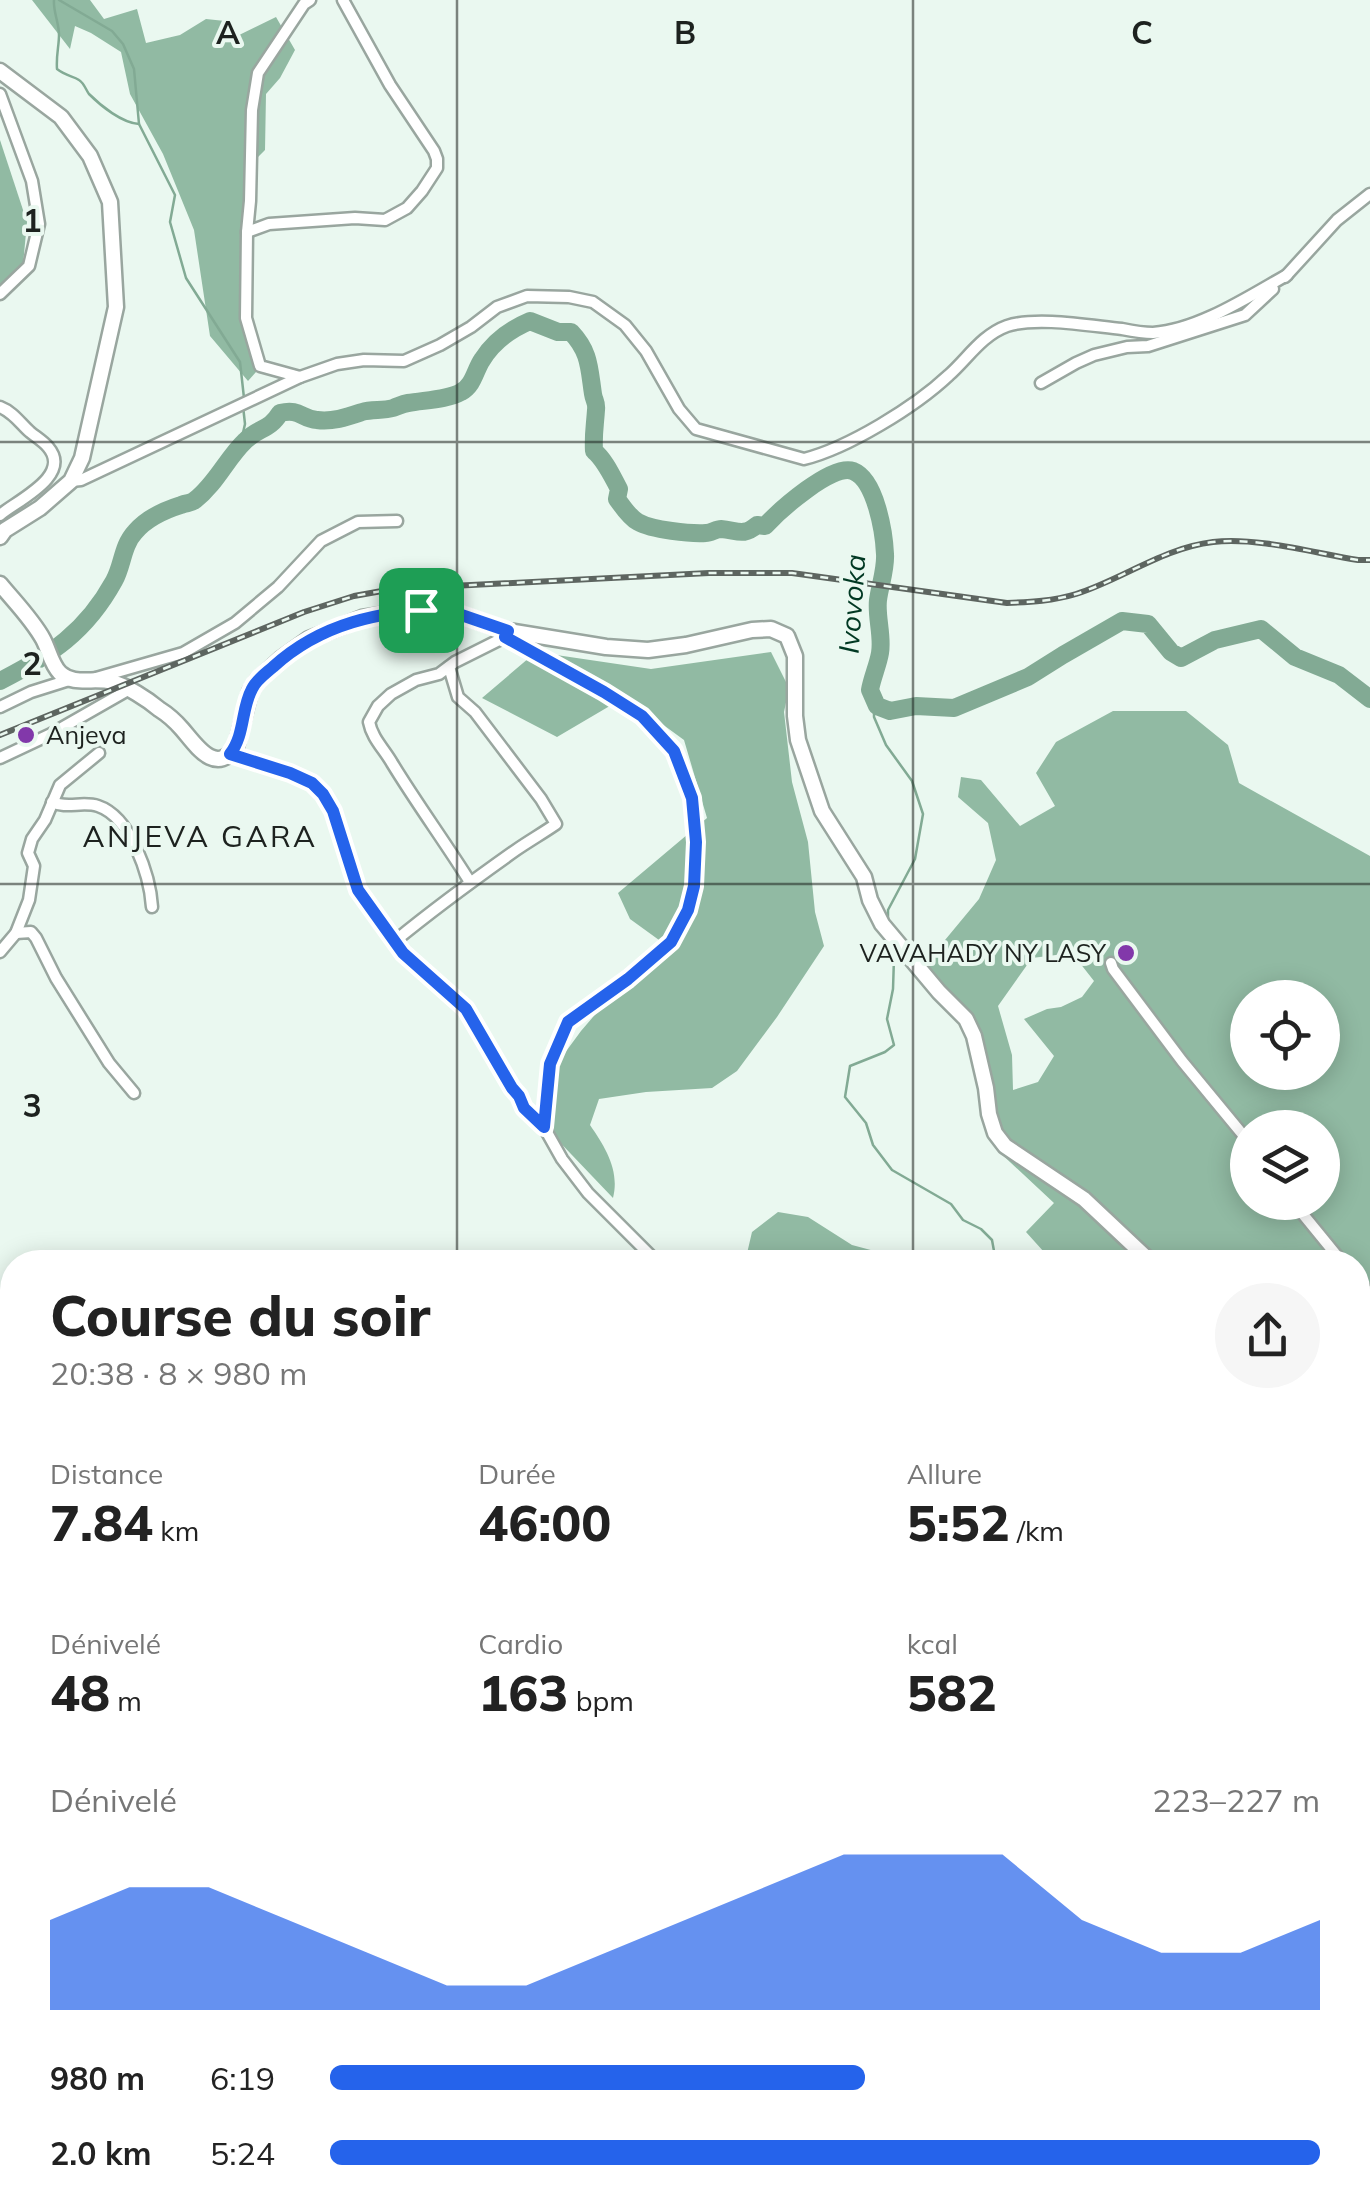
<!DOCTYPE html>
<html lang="fr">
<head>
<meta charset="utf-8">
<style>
  body { margin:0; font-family:Mulish,sans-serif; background:#f6f6f6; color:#222; height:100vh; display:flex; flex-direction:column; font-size:38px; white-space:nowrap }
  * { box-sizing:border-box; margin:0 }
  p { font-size:32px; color:#767676 }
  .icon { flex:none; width:55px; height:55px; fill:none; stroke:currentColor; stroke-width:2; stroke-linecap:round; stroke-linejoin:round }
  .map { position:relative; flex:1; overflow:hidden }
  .sheet { position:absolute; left:0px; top:1250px; width:1370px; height:962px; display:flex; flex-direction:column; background:#fff; border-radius:40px 40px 0 0; box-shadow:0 5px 25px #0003 }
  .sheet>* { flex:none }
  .controls { position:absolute; left:1230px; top:980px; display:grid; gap:20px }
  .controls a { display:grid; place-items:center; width:110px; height:110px; border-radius:50%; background:#fff; box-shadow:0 5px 25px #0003; font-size:50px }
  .pin { position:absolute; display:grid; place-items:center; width:85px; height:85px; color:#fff; margin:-42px; border-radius:20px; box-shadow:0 5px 15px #0006 }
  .round { display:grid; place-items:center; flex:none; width:105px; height:105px; border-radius:52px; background:#f6f6f6 }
  .head { display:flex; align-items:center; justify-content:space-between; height:170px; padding:0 50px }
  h1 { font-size:55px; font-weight:800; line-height:75px }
  .figures { display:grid; grid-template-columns:repeat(3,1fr); gap:15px; height:170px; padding:10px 50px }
  .figures div { display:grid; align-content:center }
  .figures b { font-size:50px; font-weight:800 }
  .figures small { font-size:28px; font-weight:400 }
  .figures p { font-size:28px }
  .chart { height:280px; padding:20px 50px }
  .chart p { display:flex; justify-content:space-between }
  .chart svg { width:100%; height:180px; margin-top:10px; fill:#2563eb; opacity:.7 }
  ul { padding:0 50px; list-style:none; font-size:32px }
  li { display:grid; grid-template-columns:160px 120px 1fr; align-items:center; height:75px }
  li i { height:25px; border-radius:12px; background:#2563eb }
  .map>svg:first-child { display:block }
  .forest { fill:#91baa3; fill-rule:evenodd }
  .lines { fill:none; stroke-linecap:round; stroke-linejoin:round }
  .stream { stroke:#82aa94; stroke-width:2.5 }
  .river { stroke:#82aa94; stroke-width:18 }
  .minor-casing { stroke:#99a69f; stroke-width:15 }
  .tertiary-casing { stroke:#99a69f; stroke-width:19 }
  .minor { stroke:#fff; stroke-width:10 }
  .tertiary { stroke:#fff; stroke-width:14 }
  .rail-casing { stroke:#5d6560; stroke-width:6 }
  .rail { stroke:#eaf8f0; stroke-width:2.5; stroke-dasharray:8; stroke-linecap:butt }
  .route-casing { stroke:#fff; stroke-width:20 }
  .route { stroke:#2563eb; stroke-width:12 }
  .grid { fill:none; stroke:#1d221f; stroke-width:2.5; stroke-opacity:0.55 }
  .poi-dot { fill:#8238aa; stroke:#eaf8f0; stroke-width:4 }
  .labels { text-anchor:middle; stroke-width:8; stroke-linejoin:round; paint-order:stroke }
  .poi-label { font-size:25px; fill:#1d221f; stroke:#eaf8f0; text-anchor:start }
  .water-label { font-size:28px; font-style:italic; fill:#003822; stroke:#eaf8f0 }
  .quarter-label { font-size:30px; letter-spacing:2.5px; fill:#1d221f; stroke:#eaf8f0 }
  .grid-label { font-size:32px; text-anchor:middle; font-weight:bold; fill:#1d221f; stroke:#eaf8f0; stroke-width:8; stroke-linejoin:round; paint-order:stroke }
</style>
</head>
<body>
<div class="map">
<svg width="1370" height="2211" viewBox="0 0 1370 2211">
  <rect width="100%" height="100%" fill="#eaf8f0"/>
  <g class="forest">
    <polygon points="32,0 90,0 104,19 137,9 146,43 180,35 206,19 225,21 233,38 276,17 295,50 280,78 266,94 265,150 246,169 245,224 242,266 244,326 256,372 248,381 210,336 194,230 163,154 130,94 121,52 91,33 75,26 70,49"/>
    <polygon points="0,140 27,222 23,265 0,288"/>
    <path d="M536,652L651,669L771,652L789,688L784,712L792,782L808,842L815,912L824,946L777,1017L737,1071L712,1088L646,1092L599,1099L590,1125C605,1147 620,1170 613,1198L550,1132L553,1069L581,1031L659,940L630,919L618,893L707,818L684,740L625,697L557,737L482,698Z"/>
    <path d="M1113,711H1186L1228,745L1239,783L1370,856V1621L1358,1606V1262H1053L1026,1232L1054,1203L996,1149L974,1036L921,969L979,899L996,860L988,823L958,797L961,777L981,780L1020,826L1055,806L1036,773L1056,742ZM1072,953L1094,981L1082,997L1061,1007L1047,1009L1024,1019L1054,1056L1038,1082L1013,1090L1012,1055L998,1006L1032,958ZM1248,998H1322V1072H1248ZM1248,1128H1322V1202H1248Z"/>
    <polygon points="778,1212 808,1217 852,1245 897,1257 906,1262 745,1262 752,1232"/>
    <polygon points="1,1562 12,1563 12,1667 6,1662 0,1646"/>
    <polygon points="1370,1646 1370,1872 1358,1856 1358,1653 1363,1655"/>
    <polygon points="1359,2026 1370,2028 1370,2125 1358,2128"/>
    <polygon points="516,2200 706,2200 703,2211 520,2211"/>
  </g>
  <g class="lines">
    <g class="stream">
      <path d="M54,0C53,12 59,22 59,35C59,46 56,55 57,69C66,76 73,76 79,80C84,83 86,90 89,94C101,106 122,123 139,124"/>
      <polyline points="59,0 112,31 123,44 134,69 139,124 175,195 170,222 186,278 240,362 244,398"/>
      <polyline points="240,446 245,424 243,406"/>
      <polyline points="874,698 874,717 886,745 912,781 923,814 915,859 888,910 888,922"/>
      <polyline points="887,940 894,958 893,989 887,1019 894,1045 885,1052 850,1066 845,1097 866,1123 873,1145 892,1170 951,1204 963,1220 981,1229 992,1240 996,1262"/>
      <polyline points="0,1813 12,1817"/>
      <polyline points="218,2211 220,2200"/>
      <polyline points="1342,2211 1343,2200"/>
    </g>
    <path class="river" d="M0,681C51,655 86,632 114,581C123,565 122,546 135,532C146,519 165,510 181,505C188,502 190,504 195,500C216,484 227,458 245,441C259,427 269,431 280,413C300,408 301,419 317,420C333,422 347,417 362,412C372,409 383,411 393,408C399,406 402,404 408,403C424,400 447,400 461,392C474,385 475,370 482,360C493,342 511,329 530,321L558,332H571C590,352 589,368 593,394C594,401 597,402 596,410C595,426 593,434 594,451C605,460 612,476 619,489L617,499C623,507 629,517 638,522C652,530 691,534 706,533C711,533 716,529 721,529C737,530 743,537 757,525L765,526C779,511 832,463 853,471C876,480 884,533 885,554C886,569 880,585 878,600C876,617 883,636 880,653C878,665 872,678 870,690L877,706L890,711L916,706L954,708L1028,677L1063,655L1122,621L1148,624L1171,652L1181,658L1215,640L1261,629L1295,657L1339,675L1370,699"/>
    <g class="minor-casing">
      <g id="minor">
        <path d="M310,0L304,4L258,73L252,110L250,201L247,232L246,318L260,366L300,377L337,364L364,360L404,361L440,345L471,327L497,307L527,296L569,297L593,302L625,325L646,351L679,409L696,429L804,459C848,448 915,407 949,375C968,358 982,335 1007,326C1037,316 1091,326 1122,329C1132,331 1143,333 1153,333C1198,330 1248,297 1287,275"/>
        <polyline points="0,94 32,181 39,224 29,266 0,294"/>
        <polyline points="247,232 269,224 355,218 385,220 407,208 422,191 437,168 437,159 434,151 390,85 343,0"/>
        <polyline points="1285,277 1337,220 1370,194"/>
        <polyline points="1041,383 1076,363 1094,355 1127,347 1148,346 1245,315 1273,289"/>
        <path d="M0,407C13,412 20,423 30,432C36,437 43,441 48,447C73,476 16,501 0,515"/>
        <polyline points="71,481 81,480 300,377"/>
        <polyline points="508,631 505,637 604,692 643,717 674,751 692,798 696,841 694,886 688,910 671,942 627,979 569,1022 550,1065 544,1127 562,1159 588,1193 657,1262"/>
        <polyline points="96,678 183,653 235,623 278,587 321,541 358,522 397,521"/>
        <polyline points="0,707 31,692 69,680"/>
        <polyline points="231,754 290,773 312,783 323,794 333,811 358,890 403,953 466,1009 512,1088 519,1096 524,1108 544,1127"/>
        <polyline points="0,758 51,734 128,690"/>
        <path d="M52,802C66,809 83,801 98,806C131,817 150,876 152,907"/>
        <path d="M470,882C445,842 417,804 392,763C384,749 372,738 369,722L378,706L391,694L416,680L439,674L455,662L505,637"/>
        <polyline points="16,933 31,932 36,938 56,978 109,1063 134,1093"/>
        <path d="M395,941C434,909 475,879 516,850C529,841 543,833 556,824L541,799L475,712L458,697L449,667"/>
        <polyline points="0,952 16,933 29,900 34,866 28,853 32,839 45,820 60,785 99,753"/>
        <polyline points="1111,963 1113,969 1182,1061 1248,1141"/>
        <polyline points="1293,1202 1342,1262"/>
        <polyline points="1358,1281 1370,1294"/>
        <polyline points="1211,2200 1216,2211"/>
      </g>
    </g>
    <g class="tertiary-casing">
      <g id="tertiary">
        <polyline points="0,71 61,117 90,156 110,202 116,307 82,458 71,481 40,508 5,530 0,537"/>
        <path d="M0,584C14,601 32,619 43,639C49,650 51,664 60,673C74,686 95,677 112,682C127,686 147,699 159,709C167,714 176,722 182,729C196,745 215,776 236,747L250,692L257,681L281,659L309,639L362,618L402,612L444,609L508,631L606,647L648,650L686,645L752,630L771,629L787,636L795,656V716L798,740L822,811L864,877L870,900L882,924L939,992L966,1019L974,1036L986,1088L989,1114L995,1133L1005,1146L1084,1199L1151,1262"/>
        <polyline points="1358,1401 1370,1406"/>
      </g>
    </g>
    <use href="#minor" class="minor"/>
    <use href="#tertiary" class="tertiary"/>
    <g class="rail-casing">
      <path id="rail" d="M0,735L304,612L354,596L393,589L709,573H792L1007,603C1031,602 1053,601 1076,594C1123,579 1163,548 1213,542C1258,537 1314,553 1358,560H1370"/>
    </g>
    <use href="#rail" class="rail"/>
  </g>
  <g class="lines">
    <g class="route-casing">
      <path id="route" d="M444,609L508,631L505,637L604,692L642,716L674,751L692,798L696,842L694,886L688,910L671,942L628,979L568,1022L550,1064L544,1127L524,1108L519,1096L512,1088L466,1009L403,953L358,890L333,811L323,794L312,783L290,773L230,754C245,735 241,709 252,689C256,680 265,674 273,667C321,623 380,611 444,609Z"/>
    </g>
    <use href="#route" class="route"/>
  </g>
  <path class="grid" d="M457,0V1262M913,0V1262M0,442H1370M0,884H1370M0,1327H12M1358,1327H1370M0,1769H12M1358,1769H1370M457,2200V2211M913,2200V2211"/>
  <g class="poi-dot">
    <circle cx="26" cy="735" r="10"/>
    <circle cx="1126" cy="953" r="10"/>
  </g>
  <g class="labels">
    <g class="poi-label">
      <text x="46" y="744">Anjeva</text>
      <text x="1106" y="962" text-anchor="end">VAVAHADY NY LASY</text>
    </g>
    <g class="water-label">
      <text transform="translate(852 604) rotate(-86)" y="10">Ivovoka</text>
    </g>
    <g class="quarter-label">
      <text x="200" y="847">ANJEVA GARA</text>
    </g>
  </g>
  <g class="grid-label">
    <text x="228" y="44">A</text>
    <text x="685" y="44">B</text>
    <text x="1142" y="44">C</text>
    <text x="32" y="232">1</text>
    <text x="32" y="675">2</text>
    <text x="32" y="1117">3</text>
  </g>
</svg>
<div class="controls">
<a><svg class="icon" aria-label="locate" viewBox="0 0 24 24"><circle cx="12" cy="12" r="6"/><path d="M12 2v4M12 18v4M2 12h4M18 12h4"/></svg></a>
<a><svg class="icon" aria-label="layers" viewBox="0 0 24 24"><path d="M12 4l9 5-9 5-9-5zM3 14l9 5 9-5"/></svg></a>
</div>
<div class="pin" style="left:421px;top:610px;background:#1e9e55"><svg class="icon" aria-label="arrive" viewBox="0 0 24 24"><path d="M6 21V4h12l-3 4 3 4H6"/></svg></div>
<section class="sheet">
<div class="head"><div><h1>Course du soir</h1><p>20:38 · 8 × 980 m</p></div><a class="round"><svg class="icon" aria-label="share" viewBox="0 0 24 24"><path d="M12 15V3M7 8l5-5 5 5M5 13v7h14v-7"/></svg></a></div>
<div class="figures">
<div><p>Distance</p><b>7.84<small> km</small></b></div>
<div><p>Durée</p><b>46:00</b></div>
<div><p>Allure</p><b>5:52<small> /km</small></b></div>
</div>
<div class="figures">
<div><p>Dénivelé</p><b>48<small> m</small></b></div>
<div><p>Cardio</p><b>163<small> bpm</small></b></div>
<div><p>kcal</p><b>582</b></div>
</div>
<div class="chart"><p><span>Dénivelé</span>223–227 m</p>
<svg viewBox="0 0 160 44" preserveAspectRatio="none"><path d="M0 44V22L10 14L20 14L30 22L40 30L50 38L60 38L70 30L80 22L90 14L100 6L110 6L120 6L130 22L140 30L150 30L160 22V44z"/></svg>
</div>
<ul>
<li><b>980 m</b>6:19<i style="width:54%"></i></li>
<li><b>2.0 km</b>5:24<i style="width:100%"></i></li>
</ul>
</section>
</div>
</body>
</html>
